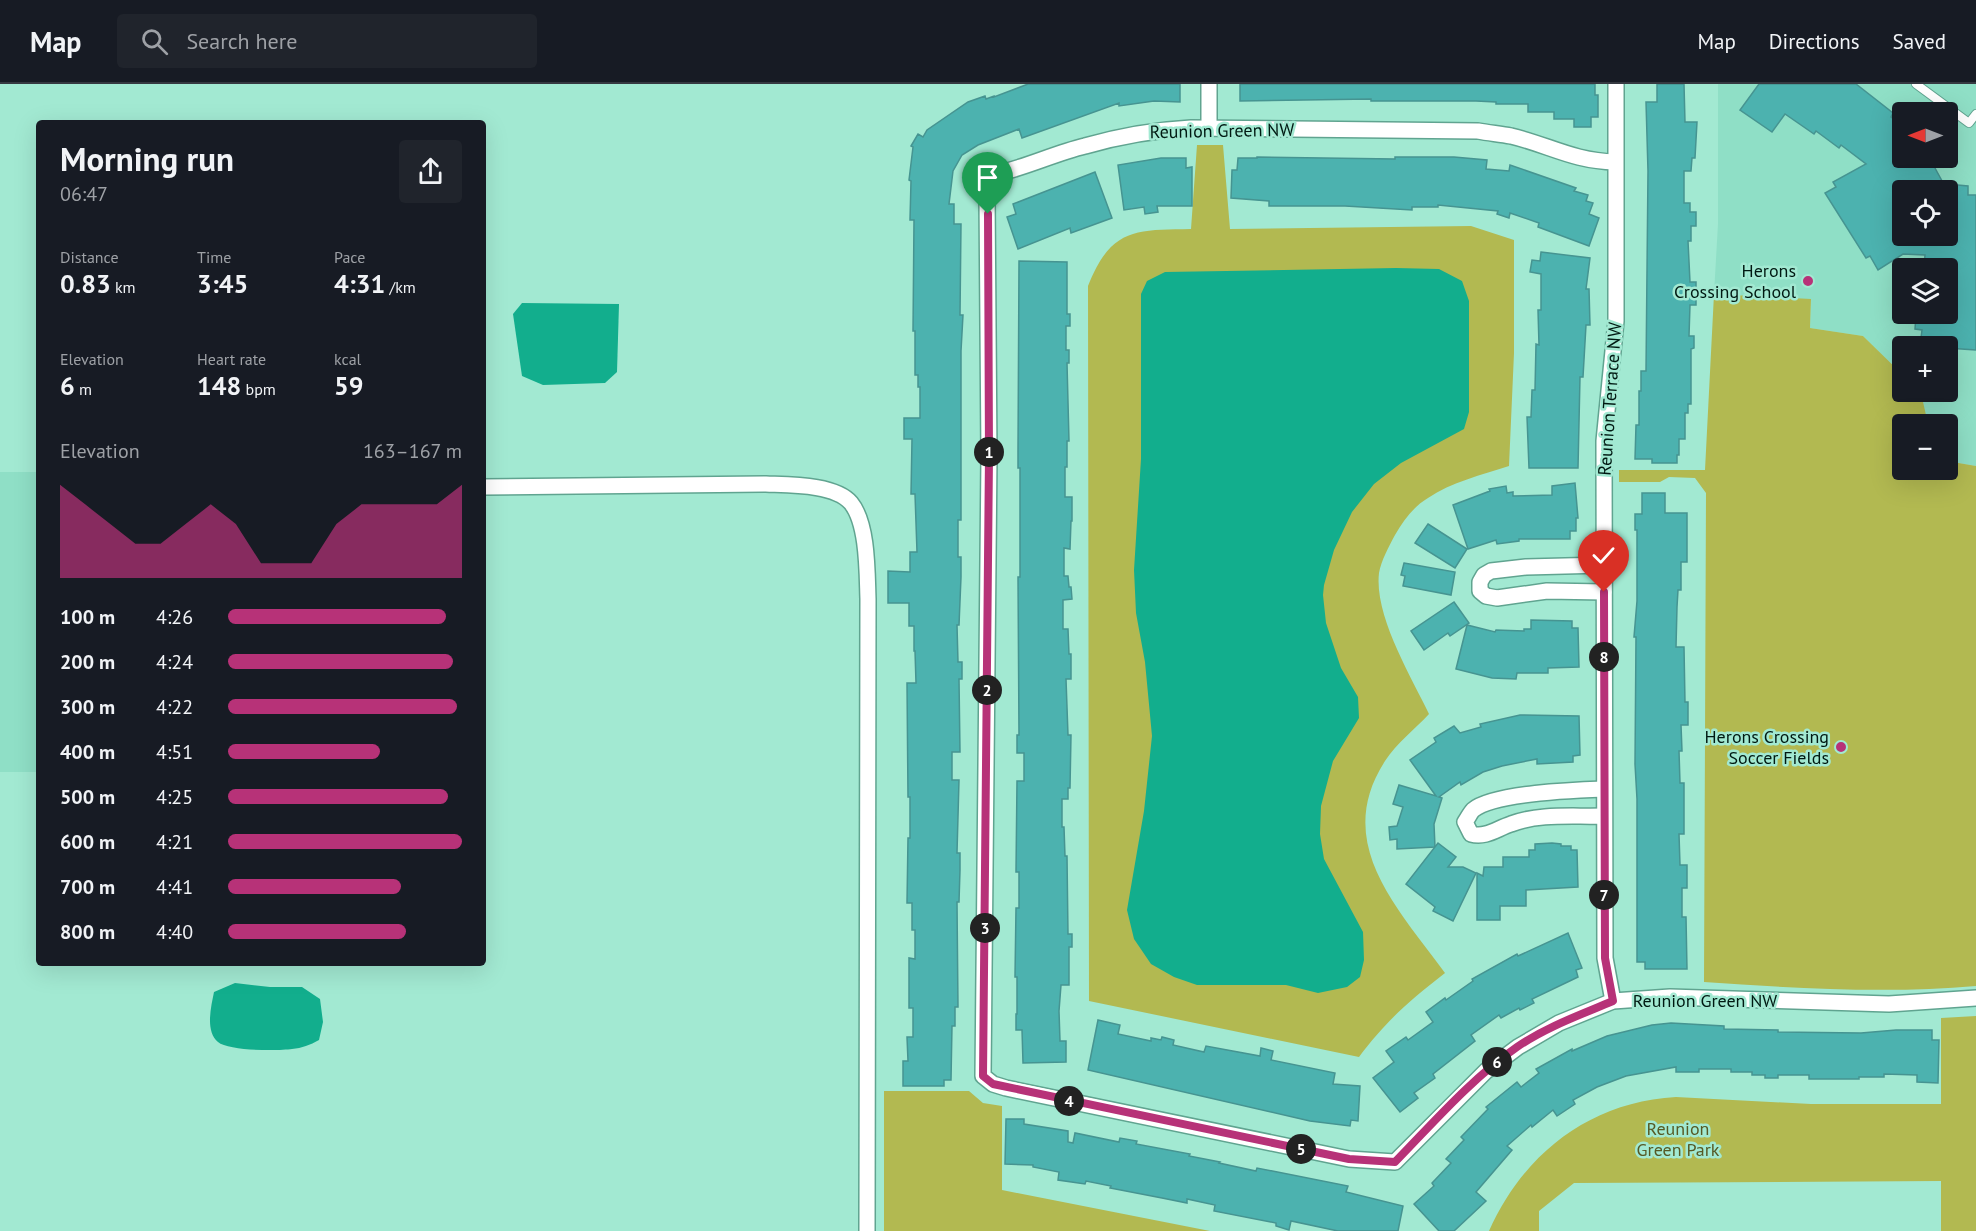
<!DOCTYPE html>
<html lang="en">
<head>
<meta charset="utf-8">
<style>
  body { margin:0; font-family:"PT Sans",sans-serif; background:#20242c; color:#f1f3f6; height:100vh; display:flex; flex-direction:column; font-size:22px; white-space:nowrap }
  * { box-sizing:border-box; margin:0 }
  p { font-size:20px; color:#9ea1a6 }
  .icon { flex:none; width:33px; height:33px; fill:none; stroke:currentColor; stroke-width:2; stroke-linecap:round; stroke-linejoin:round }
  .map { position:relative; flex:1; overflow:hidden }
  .side { position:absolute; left:36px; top:36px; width:450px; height:846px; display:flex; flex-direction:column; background:#171b24; border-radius:6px; box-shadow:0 6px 24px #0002 }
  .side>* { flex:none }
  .needle { width:39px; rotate:270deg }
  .controls { position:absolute; left:1892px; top:18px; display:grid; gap:12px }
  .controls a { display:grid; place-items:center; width:66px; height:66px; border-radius:6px; background:#171b24; box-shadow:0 6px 24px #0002; font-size:30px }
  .pin { position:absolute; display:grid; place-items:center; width:51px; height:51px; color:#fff; margin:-62px -26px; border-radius:50% 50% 50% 0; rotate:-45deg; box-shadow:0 0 6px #0007 }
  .pin .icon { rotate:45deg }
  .km { position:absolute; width:30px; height:30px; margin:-15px; border-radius:50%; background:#222; color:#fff; font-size:16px; line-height:30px; text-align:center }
  .round { display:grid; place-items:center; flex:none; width:63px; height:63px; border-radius:6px; background:#20242c }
  .head { display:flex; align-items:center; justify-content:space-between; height:102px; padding:0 24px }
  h1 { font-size:33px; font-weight:700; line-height:45px }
  .metrics { display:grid; grid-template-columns:repeat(3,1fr); gap:9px; height:102px; padding:6px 24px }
  .metrics div { display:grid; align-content:center }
  .metrics b { font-size:26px; font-weight:700 }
  .metrics small { font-size:16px; font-weight:400 }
  .metrics p { font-size:16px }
  .chart { height:168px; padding:12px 24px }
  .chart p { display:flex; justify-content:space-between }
  .chart svg { width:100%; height:108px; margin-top:6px; fill:#b73278; opacity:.7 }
  ul { padding:0 24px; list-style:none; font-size:20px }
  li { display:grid; grid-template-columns:96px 72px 1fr; align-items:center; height:45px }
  li i { height:15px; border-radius:8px; background:#b73278 }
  header { display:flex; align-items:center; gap:36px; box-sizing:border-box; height:84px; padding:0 30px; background:#171b24; border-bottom:2px solid #363941 }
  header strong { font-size:28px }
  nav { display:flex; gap:33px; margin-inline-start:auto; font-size:21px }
  .search { width:420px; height:54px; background:#20242c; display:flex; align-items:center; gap:15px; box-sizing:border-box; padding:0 21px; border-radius:6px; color:#9ea1a6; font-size:22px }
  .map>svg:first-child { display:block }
  .built { fill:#8fdfc6; fill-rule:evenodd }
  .green { fill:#b2b951 }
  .water { fill:#12ae8d }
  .building { fill:#4cb2af; stroke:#469491; stroke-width:1.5; fill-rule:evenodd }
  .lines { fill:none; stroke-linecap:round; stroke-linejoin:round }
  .service-casing { stroke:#60a490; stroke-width:10 }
  .minor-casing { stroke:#60a490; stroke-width:18 }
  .service { stroke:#fff; stroke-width:8 }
  .minor { stroke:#fff; stroke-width:15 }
  .route-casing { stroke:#fff; stroke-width:12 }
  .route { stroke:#b73278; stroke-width:8 }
  .poi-dot { fill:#b73278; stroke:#a2e9d2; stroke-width:2 }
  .labels { text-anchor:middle; stroke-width:5; stroke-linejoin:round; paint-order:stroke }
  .street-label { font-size:18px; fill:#001912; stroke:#a2e9d2 }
  .poi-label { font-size:18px; fill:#001912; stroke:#a2e9d2; text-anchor:end }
  .park-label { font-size:18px; fill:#565924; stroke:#a2e9d2 }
</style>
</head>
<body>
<header>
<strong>Map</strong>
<div class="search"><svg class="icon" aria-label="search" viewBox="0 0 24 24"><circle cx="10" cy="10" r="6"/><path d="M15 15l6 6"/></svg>Search here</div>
<nav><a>Map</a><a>Directions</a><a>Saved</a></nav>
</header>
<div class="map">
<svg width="1976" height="1147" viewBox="0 0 1976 1147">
  <rect width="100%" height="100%" fill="#a2e9d2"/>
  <g class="built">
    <path d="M1718,0H1976V382L1947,377V340H1928L1919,308H1947V262H1902V290L1863,252L1810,244L1811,216L1714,210L1718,140ZM1902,28H1947V74H1902ZM1902,106H1947V152H1902ZM1902,184H1947V230H1902Z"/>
    <rect x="0" y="388" width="39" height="300"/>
  </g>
  <g class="green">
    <path d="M1197,61H1223L1230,145L1471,142L1514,156V269L1509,382C1482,391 1451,398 1428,414C1413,423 1404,436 1395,451C1389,462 1381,477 1379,489C1374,532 1411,592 1429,630C1415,645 1396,660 1385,677C1332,759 1398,824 1445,889C1409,917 1386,937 1359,973L1089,917L1088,202C1111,144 1135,146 1191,145Z"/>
    <path d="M1714,210L1811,215L1810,244L1863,252L1902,290V308H1919L1921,309L1928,340H1902V386H1947V377L1976,382V902C1886,910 1794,904 1704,898L1706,409L1695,394L1669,393L1660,398H1619V386H1705Z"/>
    <path d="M1976,932V1147H1941V1097L1574,1099L1539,1127V1147H1489C1524,1069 1590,1018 1676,1013L1811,1020H1941V934Z"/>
    <polygon points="884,1007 969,1007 983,1019 1002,1022 1002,1106 1210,1147 884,1147"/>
  </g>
  <g class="water">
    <polygon points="1396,184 1439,185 1462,197 1469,217 1469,328 1464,345 1401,379 1374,400 1352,428 1334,466 1324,501 1323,511 1326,539 1341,584 1358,613 1359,634 1333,677 1321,722 1320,750 1324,775 1363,848 1364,876 1360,893 1347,903 1318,909 1286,901 1197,901 1174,893 1151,880 1134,855 1127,826 1144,727 1152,652 1145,578 1136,529 1134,486 1141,375 1141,210 1147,197 1165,188"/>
    <polygon points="522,219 619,220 617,288 605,299 543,301 522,292 513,230"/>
    <path d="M235,899L270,903H302L320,915L323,938L319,956C310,961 302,964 292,965C278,967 228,967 218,958C205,947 211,923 214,908Z"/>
  </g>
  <g class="building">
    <polygon points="1028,0 1180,0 1180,18 1154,17 1119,22 1119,19 1022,54 1019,45 978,61 962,71 953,87 949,120 954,120 954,140 961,140 960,231 963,231 961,267 961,436 958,436 958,473 961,473 961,493 959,541 957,541 958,578 962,578 962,595 959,595 960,668 952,668 952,696 959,696 957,769 960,769 960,786 959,818 957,818 958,923 955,923 955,942 952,942 951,996 944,996 944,1002 903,1002 903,977 908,977 907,953 913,953 913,924 909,924 909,874 915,875 915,846 912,846 912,819 907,819 908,754 910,754 910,713 908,713 907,599 916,599 915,567 914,567 914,542 909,542 909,519 888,519 888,487 910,488 910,468 917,468 915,410 911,410 912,355 904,355 904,334 920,334 920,303 918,303 918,291 915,291 915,247 913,247 914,136 910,136 911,97 909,96 913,63 911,62 918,50 923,53 927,46 968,18 985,12 986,15 994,12 994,13"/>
    <polygon points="1240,0 1595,0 1595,11 1598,11 1598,33 1591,33 1591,43 1574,43 1574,35 1554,35 1554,28 1528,28 1528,20 1496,20 1496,18 1476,17 1371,17 1371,15 1240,17"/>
    <polygon points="1657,0 1684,0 1685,38 1697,38 1695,74 1692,74 1691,87 1684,87 1684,119 1690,119 1690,128 1696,128 1696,142 1691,142 1691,157 1688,157 1690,198 1696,198 1696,221 1690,221 1689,252 1694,252 1694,264 1691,265 1691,320 1688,320 1688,329 1685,329 1685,355 1679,355 1679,371 1677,371 1677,379 1652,379 1652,375 1635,375 1636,341 1639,341 1639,307 1641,307 1641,287 1646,287 1648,87 1646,18 1657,18"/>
    <path d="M1759,0H1856L1893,29L1891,33L1902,41V74H1934L1939,81L1935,84L1947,106V100L1968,102V111H1976V266L1947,264V262H1920L1922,246L1915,245L1916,230H1947V184H1924L1925,171L1903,170L1878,186L1870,172L1866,174L1825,109L1836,103L1833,98L1866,80L1841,61L1839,64L1816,47L1814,50L1785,30L1772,48L1740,26ZM1902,106H1947V152H1902Z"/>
    <polygon points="1257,73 1395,75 1395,73 1454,73 1487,76 1486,85 1509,87 1510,81 1576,104 1574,107 1588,111 1586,117 1593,119 1589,130 1599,134 1589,162 1538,143 1539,139 1510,129 1509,134 1497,130 1498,127 1438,121 1438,123 1412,123 1412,126 1345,122 1269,122 1269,117 1231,114 1232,86 1237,86 1238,74 1257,74"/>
    <polygon points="1161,74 1186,74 1186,84 1192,83 1192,122 1157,122 1158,128 1145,130 1144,123 1124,126 1118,81"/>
    <polygon points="1095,88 1112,134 1071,149 1070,144 1018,165 1007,133 1016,130 1013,120"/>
    <polygon points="1541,168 1590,174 1586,205 1589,205 1590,241 1586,241 1583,293 1580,293 1578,384 1529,384 1527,333 1531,333 1532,306 1535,306 1536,260 1539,261 1538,226 1541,226 1541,190 1530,188 1532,176 1540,177"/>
    <polygon points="1019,177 1067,178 1067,230 1070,230 1070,242 1066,242 1066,266 1069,266 1069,279 1067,279 1069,357 1067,357 1067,383 1065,383 1065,413 1072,413 1072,437 1071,437 1070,465 1064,464 1064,492 1068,492 1069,503 1071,503 1072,515 1063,516 1063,545 1068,545 1069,570 1071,570 1071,595 1066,595 1068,651 1071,651 1070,704 1068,704 1068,715 1062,715 1062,743 1064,743 1065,772 1067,772 1068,850 1072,850 1072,863 1069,863 1069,901 1061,901 1059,927 1060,957 1066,957 1066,978 1023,979 1022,946 1016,946 1016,930 1017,930 1017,893 1015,893 1016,824 1019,824 1019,788 1016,788 1017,697 1024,697 1024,669 1017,669 1017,651 1019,651 1018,493 1020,493 1020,384 1018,384 1018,368"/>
    <polygon points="1575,399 1578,434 1576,434 1576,447 1570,447 1570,455 1519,455 1519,457 1497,460 1496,456 1468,465 1453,421 1490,407 1489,405 1506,402 1507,409 1513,408 1513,412 1552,411 1552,402"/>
    <polygon points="1642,409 1665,409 1665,429 1687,429 1687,478 1681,478 1681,506 1678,506 1677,523 1676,563 1684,563 1685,618 1688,618 1688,641 1681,641 1682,667 1679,667 1680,699 1684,699 1684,750 1679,750 1680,781 1687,781 1687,804 1682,804 1682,833 1686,833 1687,885 1645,885 1645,878 1637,878 1637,715 1635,680 1636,553 1634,553 1637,517 1637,446 1635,446 1635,430 1642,430"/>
    <polygon points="1428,440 1467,465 1455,484 1415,459"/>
    <polygon points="1404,479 1455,488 1451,511 1403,502 1405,492 1401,491"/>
    <polygon points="1454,518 1469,539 1450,552 1448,549 1424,566 1411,547"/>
    <polygon points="1531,536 1572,537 1572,544 1578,544 1579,583 1548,584 1548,589 1517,589 1516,595 1492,594 1456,585 1467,541 1495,548 1496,546 1524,547 1524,545 1531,545"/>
    <polygon points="1520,631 1579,632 1580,671 1573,672 1573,678 1537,680 1537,675 1502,682 1483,688 1461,701 1460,698 1439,713 1442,714 1434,740 1435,763 1397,765 1397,755 1390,756 1389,743 1397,742 1403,723 1393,720 1399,701 1436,712 1410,676 1436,658 1434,654 1454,642 1460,649 1481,643 1480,640"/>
    <polygon points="1438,759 1456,773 1448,783 1463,783 1476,789 1453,837 1433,827 1435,823 1406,800"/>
    <polygon points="1552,759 1561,760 1561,762 1571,762 1571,766 1577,766 1578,803 1526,806 1526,822 1500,822 1500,836 1477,836 1477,789 1483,792 1484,783 1503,783 1503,773 1529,773 1529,766 1535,766 1535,760"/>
    <polygon points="1568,849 1582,884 1576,886 1578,893 1532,915 1534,919 1520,926 1519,924 1501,934 1499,931 1471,951 1475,957 1433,990 1435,994 1414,1009 1418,1014 1400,1028 1373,994 1394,978 1386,967 1406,953 1408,956 1433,938 1426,928 1445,914 1446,916 1473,897 1472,895 1517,870 1518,872"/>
    <polygon points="1098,936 1120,941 1118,950 1151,957 1151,954 1161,956 1162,953 1174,956 1173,961 1204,968 1206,962 1260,972 1261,964 1273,967 1271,976 1335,989 1333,1000 1360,1002 1358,1037 1351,1036 1350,1042 1310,1037 1088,986"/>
    <polygon points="1671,939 1724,942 1724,945 1778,946 1778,948 1861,949 1896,946 1932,946 1932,956 1939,956 1938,999 1917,998 1917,991 1884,990 1884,993 1859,993 1859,995 1809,995 1809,991 1778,991 1778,994 1765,994 1765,991 1752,991 1752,988 1731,988 1731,985 1699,985 1699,988 1676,988 1676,983 1626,992 1597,1003 1573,1016 1575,1020 1557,1032 1553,1026 1532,1043 1531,1041 1507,1062 1512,1066 1476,1108 1486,1117 1454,1147 1439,1147 1414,1120 1434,1102 1432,1099 1451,1079 1446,1075 1464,1056 1461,1053 1488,1025 1486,1023 1517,998 1521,1003 1539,989 1536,985 1572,965 1572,967 1607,952 1652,941"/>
    <polygon points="1006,1035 1024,1035 1024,1040 1068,1047 1068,1058 1073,1059 1075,1049 1119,1058 1120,1054 1137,1057 1136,1060 1190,1070 1189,1072 1220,1078 1219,1079 1256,1087 1257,1084 1348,1102 1346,1108 1403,1122 1398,1147 1338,1147 1291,1137 1289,1146 1276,1142 1276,1139 1214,1127 1215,1121 1187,1115 1187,1119 1162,1114 1110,1104 1111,1102 1086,1097 1085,1100 1058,1096 1059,1088 1033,1083 1033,1081 1005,1080"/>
  </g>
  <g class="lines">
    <g class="service-casing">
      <polyline id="service" points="1916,0 1969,39 1976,30"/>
    </g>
    <g class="minor-casing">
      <g id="minor">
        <polyline points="1209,44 1209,0"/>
        <path d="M1615,78C1573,77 1549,61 1511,52C1500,50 1489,49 1478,47L1191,44C1154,46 1120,52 1085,62C1056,69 1029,82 1000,89L991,97L987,112L989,372L983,992L993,1000L1006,1004L1349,1075L1395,1078L1486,987L1518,963L1559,939L1613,917L1670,913L1889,920L1976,914"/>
        <path d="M483,403L766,400C789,401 835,400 851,419C868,440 867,489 868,515L867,1147"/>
        <polyline points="1604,481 1526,483 1491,487 1484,491 1480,498 1480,507 1486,512 1497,514 1547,507 1604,508"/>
        <path d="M1604,705C1576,706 1493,709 1473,726C1470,729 1468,734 1465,738L1471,750C1486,754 1496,745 1511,740C1540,729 1573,733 1604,732"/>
        <polyline points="1613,917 1605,874 1604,357 1616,237 1616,0"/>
      </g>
    </g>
    <use href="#service" class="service"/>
    <use href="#minor" class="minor"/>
  </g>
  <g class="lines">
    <g class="route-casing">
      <path id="route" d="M988,130L989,372L983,992L993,1000L1349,1075L1395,1078C1434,1038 1471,995 1517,963C1546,943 1580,931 1613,917L1605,874L1604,508"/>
    </g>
    <use href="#route" class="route"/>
  </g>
  <g class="poi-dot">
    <circle cx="1808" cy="197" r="6"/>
    <circle cx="1841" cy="663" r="6"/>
  </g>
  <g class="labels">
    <g class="street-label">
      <text transform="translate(1222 47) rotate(-1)" y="6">Reunion Green NW</text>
      <text transform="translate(1610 315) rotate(-86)" y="6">Reunion Terrace NW</text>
      <text x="1705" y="923">Reunion Green NW</text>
    </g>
    <g class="poi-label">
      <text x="1796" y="193">Herons<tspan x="1796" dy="21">Crossing School</tspan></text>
      <text x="1829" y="659">Herons Crossing<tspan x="1829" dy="21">Soccer Fields</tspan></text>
    </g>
    <g class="park-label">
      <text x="1678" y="1051">Reunion<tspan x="1678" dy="21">Green Park</tspan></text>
    </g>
  </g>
</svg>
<div class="controls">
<a><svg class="needle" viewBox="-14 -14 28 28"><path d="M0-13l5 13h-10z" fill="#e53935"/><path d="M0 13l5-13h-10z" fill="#9ea1a6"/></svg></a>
<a><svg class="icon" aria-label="locate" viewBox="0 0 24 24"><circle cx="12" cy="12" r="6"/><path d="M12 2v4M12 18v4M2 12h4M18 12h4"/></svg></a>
<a><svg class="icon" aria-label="layers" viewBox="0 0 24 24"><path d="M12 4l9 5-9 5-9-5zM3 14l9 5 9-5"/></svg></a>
<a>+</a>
<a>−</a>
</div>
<div class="pin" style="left:988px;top:130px;background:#1e9e55"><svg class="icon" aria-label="arrive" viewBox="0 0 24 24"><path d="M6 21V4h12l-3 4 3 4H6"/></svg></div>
<div class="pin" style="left:1604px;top:508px;background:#d93025"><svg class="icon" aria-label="check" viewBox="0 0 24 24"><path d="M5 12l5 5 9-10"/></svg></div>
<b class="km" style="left:989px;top:368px">1</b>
<b class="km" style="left:987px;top:606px">2</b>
<b class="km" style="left:985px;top:844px">3</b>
<b class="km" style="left:1069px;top:1017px">4</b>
<b class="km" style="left:1301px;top:1065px">5</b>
<b class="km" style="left:1497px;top:978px">6</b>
<b class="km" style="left:1604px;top:811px">7</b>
<b class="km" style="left:1604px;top:573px">8</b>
<section class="side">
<div class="head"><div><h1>Morning run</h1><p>06:47</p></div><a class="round"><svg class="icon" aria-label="share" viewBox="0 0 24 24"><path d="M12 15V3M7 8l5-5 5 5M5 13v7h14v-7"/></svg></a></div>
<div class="metrics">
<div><p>Distance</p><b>0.83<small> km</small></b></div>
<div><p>Time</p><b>3:45</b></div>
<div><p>Pace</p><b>4:31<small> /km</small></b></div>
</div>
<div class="metrics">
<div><p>Elevation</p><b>6<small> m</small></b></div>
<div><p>Heart rate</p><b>148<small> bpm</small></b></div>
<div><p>kcal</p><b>59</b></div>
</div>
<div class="chart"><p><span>Elevation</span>163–167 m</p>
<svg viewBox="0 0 160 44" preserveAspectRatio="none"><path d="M0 44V6L10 14L20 22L30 30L40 30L50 22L60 14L70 22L80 38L90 38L100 38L110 22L120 14L130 14L140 14L150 14L160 6V44z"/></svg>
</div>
<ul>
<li><b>100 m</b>4:26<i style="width:93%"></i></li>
<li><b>200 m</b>4:24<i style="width:96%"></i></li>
<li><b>300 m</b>4:22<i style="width:98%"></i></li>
<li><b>400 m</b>4:51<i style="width:65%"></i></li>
<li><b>500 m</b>4:25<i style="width:94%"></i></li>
<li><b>600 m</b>4:21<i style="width:100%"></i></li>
<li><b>700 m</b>4:41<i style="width:74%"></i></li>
<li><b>800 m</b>4:40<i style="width:76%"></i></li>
</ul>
</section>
</div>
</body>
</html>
